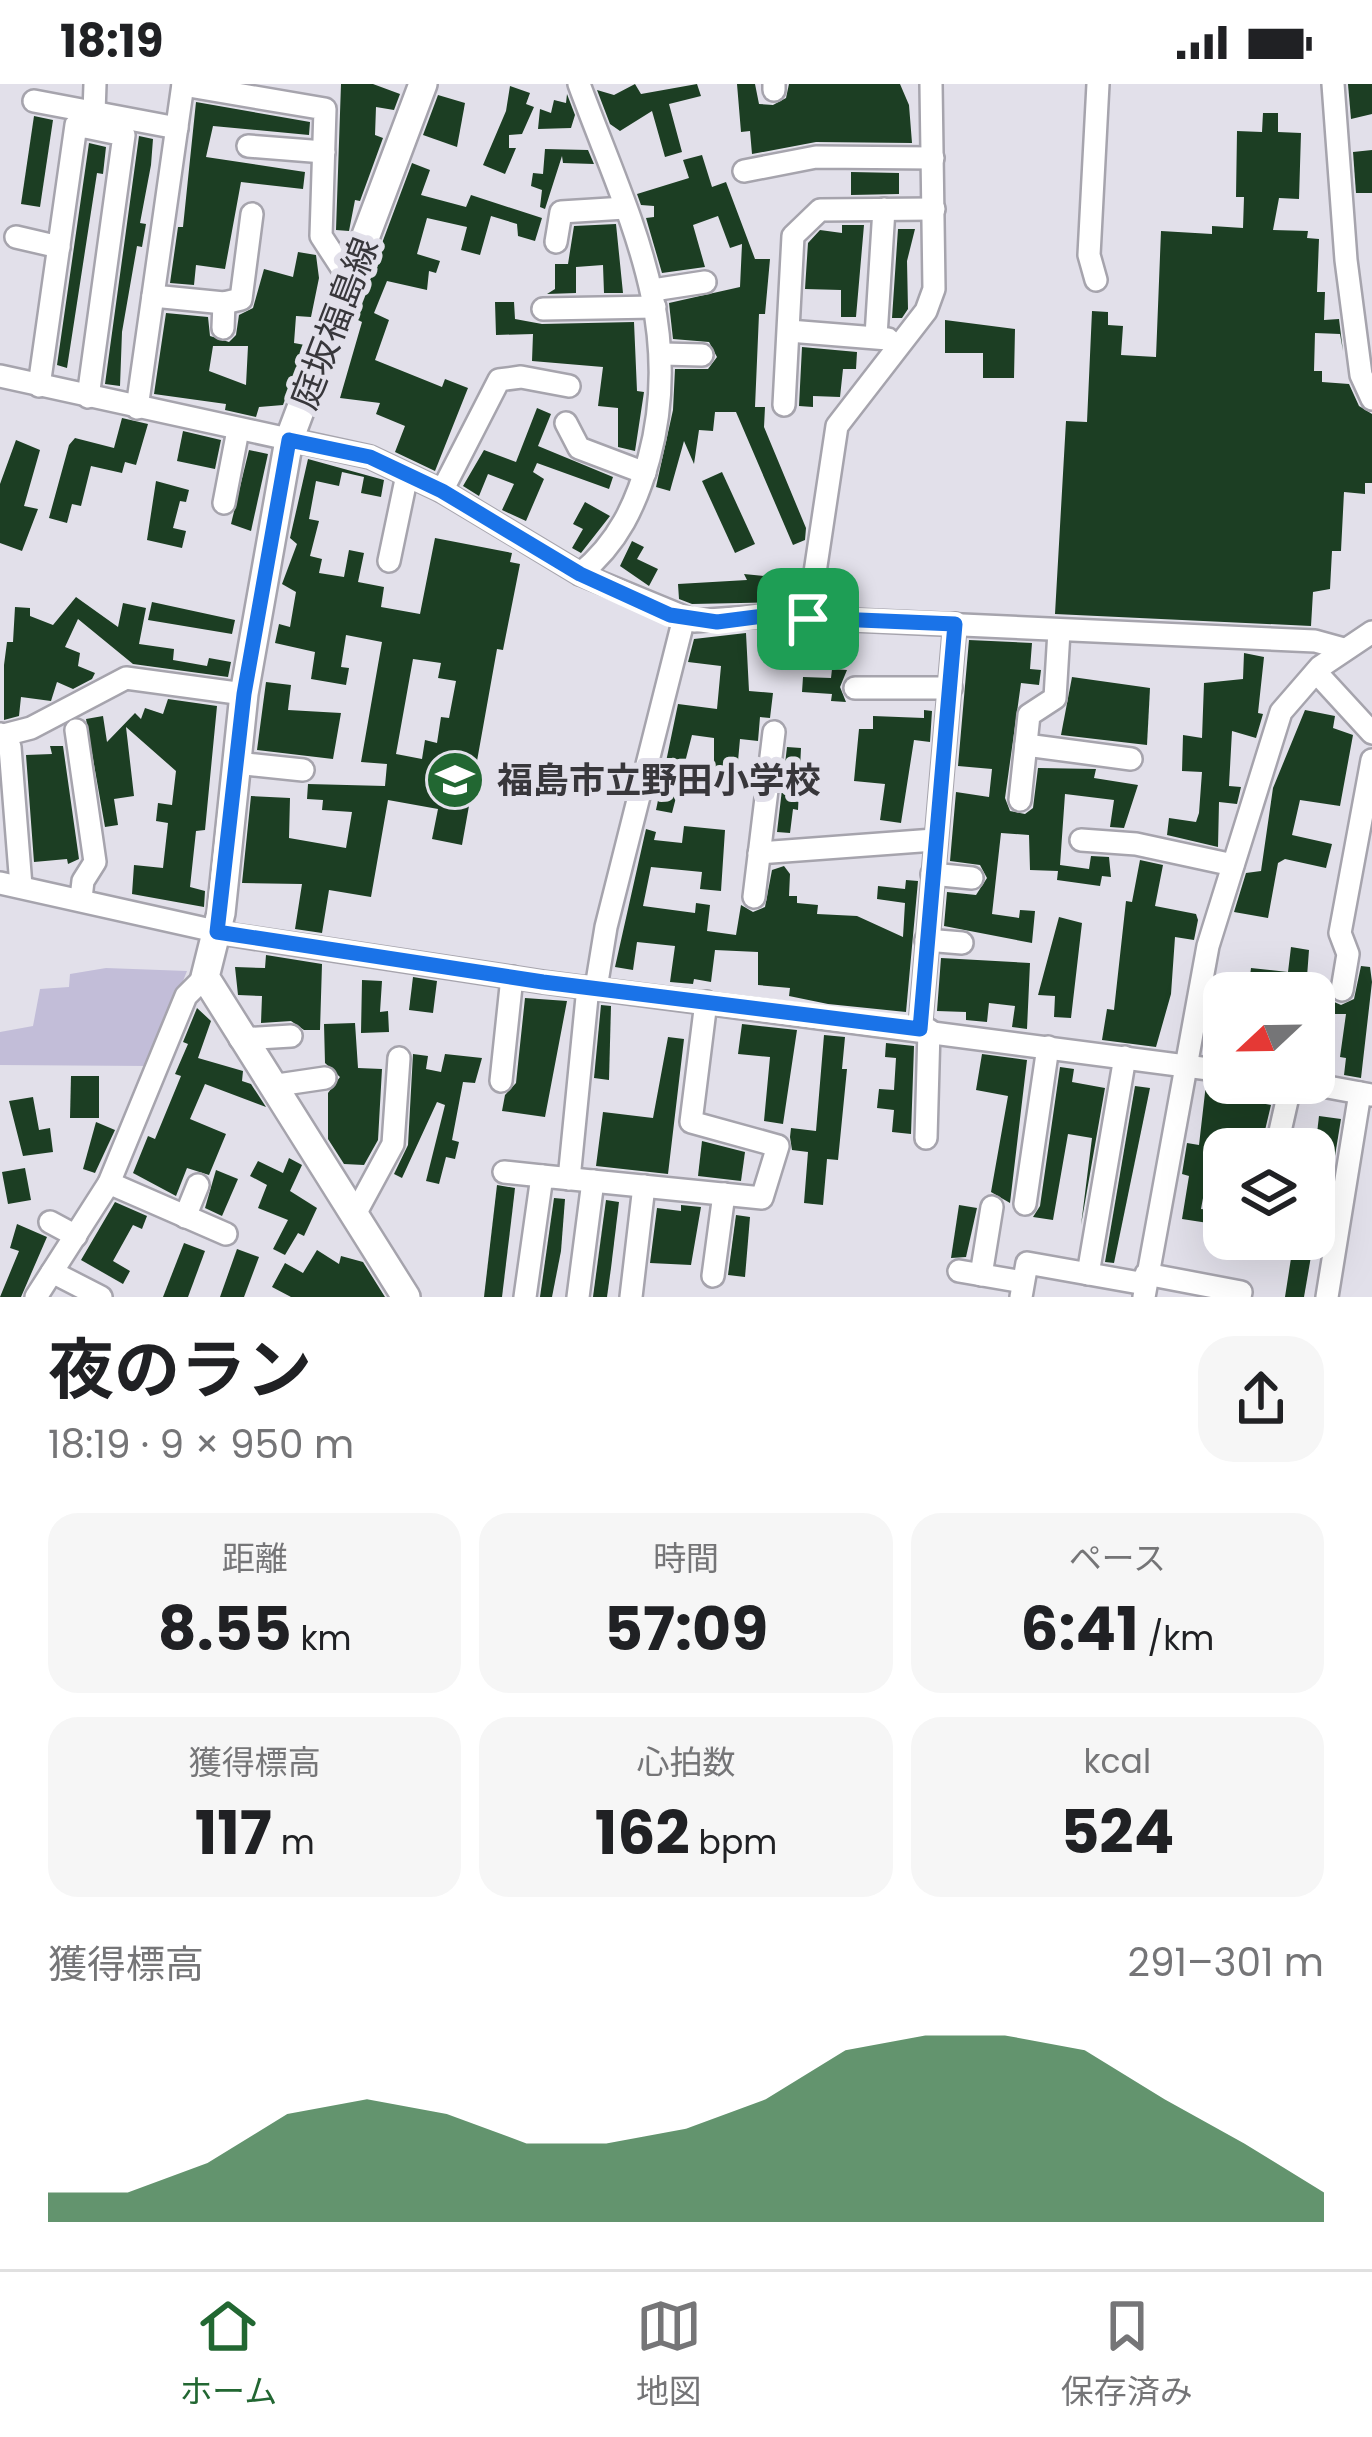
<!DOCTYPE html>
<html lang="ja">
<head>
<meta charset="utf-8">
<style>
  body { margin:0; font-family:Poppins,"Noto Sans JP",sans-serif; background:#f6f6f6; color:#202124; height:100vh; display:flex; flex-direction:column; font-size:45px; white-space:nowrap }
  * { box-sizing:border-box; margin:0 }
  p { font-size:39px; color:#757577 }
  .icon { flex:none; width:66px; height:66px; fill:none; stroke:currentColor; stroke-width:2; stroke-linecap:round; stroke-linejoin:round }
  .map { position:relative; height:1213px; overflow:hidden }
  .drawer { display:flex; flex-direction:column; background:#fff; flex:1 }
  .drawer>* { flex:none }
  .needle { width:78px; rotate:248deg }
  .buttons { position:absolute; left:1203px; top:888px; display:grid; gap:24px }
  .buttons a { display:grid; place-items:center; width:132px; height:132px; border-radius:24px; background:#fff; box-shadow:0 12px 48px #0002; font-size:60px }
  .pin { position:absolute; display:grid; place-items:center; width:102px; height:102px; color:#fff; margin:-51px; border-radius:24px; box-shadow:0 6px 18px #0006 }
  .round { display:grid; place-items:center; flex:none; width:126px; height:126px; border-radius:36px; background:#f6f6f6 }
  .summary { display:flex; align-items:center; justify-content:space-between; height:204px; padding:0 48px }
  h1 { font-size:66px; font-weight:700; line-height:90px }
  .figures { display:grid; grid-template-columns:repeat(3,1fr); gap:18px; height:204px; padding:12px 48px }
  .figures div { display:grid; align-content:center; border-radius:30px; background:#f6f6f6; text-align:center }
  .figures b { font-size:60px; font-weight:700 }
  .figures small { font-size:33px; font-weight:400 }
  .figures p { font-size:33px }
  .chart { height:336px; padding:24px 48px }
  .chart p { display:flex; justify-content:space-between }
  .chart svg { width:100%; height:216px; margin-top:12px; fill:#226732; opacity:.7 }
  .status { display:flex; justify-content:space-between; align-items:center; height:84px; padding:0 60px; background:#fff; direction:ltr }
  .status svg { height:33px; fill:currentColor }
  .tab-bar { display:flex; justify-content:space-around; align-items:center; height:168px; border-top:3px solid #e0e0e0; background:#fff; font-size:33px; color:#757577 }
  .tab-bar a { display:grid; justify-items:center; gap:6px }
  .tab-bar .active { color:#226732 }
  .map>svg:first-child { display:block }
  .green { fill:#c2bdd8 }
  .building { fill:#1c3e23; fill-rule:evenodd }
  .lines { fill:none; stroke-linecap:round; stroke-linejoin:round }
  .minor-casing { stroke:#a6a4ad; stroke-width:26 }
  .major-casing { stroke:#a6a4ad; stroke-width:32 }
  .minor { stroke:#fff; stroke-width:21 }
  .major { stroke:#fff; stroke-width:27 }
  .route-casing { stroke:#fff; stroke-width:24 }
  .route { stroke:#1a73e8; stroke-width:15 }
  .labels { text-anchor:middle; stroke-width:12; stroke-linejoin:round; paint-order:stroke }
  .street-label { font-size:36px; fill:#38373b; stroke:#e2e0ea }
  .poi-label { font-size:36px; font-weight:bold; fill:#38373b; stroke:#e2e0ea; text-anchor:start }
</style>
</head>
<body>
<div class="status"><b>18:19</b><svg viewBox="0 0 49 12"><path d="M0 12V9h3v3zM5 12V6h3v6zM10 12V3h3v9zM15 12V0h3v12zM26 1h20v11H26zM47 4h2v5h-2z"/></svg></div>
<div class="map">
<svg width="1372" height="1213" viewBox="0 0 1372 1213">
  <rect width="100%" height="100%" fill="#e2e0ea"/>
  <polygon class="green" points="106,884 187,887 149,982 0,981 0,948 33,942 40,905 69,903 70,890"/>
  <g class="building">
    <polygon points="341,0 373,0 400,10 394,26 376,23 375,51 383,54 360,117 355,116 349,147 336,146"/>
    <polygon points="635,0 641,10 697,0 701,12 669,20 682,68 665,73 652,27 620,47 610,40 597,6 614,11"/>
    <polygon points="737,0 755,0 759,20 773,21 786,14 789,0 900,0 909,21 912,59 816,58 752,70 750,47 741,48"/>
    <polygon points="1348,0 1372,0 1372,30 1351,35"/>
    <polygon points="510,2 530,9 526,20 534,23 522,50 509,51 509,64 516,64 505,90 483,81 506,27"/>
    <polygon points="567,10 575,31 571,44 538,45 540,25 551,29 554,16 566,19"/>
    <polygon points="438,11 465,19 457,63 423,51"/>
    <polygon points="196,18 310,38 309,51 213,42 206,73 305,88 303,105 241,98 225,185 196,181 194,201 170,199 178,143 183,143"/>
    <polygon points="1263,29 1278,29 1278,48 1301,49 1299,115 1279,114 1273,146 1308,147 1307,154 1319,155 1317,208 1325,208 1324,236 1339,235 1343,267 1340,250 1315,249 1314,287 1322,287 1322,298 1349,300 1359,322 1372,330 1372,399 1365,399 1365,410 1344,408 1341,467 1332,467 1330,505 1313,508 1311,542 1055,530 1066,337 1087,338 1092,227 1108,228 1108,241 1123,242 1121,271 1156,273 1161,147 1212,150 1212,142 1243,144 1244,113 1236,113 1237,47 1262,48"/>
    <polygon points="34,32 53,36 40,123 21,120"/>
    <polygon points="139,52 153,55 151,81 140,139 146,140 142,163 137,162 122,248 120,302 105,300"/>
    <polygon points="89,59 106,63 103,90 97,89 67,284 57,281"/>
    <polygon points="545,65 588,66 594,80 563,79 562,72 545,125 540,123 542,106 531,102 533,89 543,90"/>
    <polygon points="1372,66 1372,109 1356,109 1353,68"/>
    <polygon points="702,71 712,103 726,98 755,175 770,175 765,230 759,230 755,323 765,323 764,343 806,444 805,456 793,461 736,328 715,328 713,347 699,346 694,380 684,357 670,407 656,403 673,326 675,285 708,285 717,273 709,258 673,255 669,219 740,203 742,160 730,164 718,132 693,141 705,183 662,189 646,134 654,133 654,122 641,121 637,110 689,94 683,76"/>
    <polygon points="412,79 430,86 421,111 466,123 471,111 542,134 535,157 518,152 517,140 491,132 480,171 461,166 467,143 427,134 417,170 440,177 436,189 429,187 427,206 387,197 374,229 389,236 375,276 442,303 445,295 468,304 435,387 395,368 405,342 376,330 380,319 340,314 362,238 354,234"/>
    <polygon points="851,88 899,89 899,110 851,111"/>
    <polygon points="616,140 623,209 604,209 603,181 576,183 576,209 547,210 555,205 555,180 568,180 574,142"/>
    <polygon points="842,141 864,141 856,233 841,233 841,206 805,205 808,159 820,146 842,149"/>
    <polygon points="898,145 915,145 907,177 908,225 902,234 892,234"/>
    <path d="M298,168L316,171L319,194L311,233L296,232L294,259L305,261L283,321L259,323L256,333L225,326L226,320L154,310L166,229L208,233L210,252L229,258L236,251L239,231L253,224L264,185L293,193ZM213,262H248L246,301L209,287Z"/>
    <polygon points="495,218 514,218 515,235 542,240 634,238 637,307 644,308 635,367 618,363 618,324 598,322 603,283 532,277 533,250 496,251"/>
    <polygon points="945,236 1015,245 1014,294 983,294 983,269 945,269"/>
    <polygon points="802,263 857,268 856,285 843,285 840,313 813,312 813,323 799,322"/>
    <polygon points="537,324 551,330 538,362 613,393 609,405 537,379 533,388 544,395 526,437 502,426 514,400 488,390 479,412 463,402 484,366 516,378"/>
    <polygon points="122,334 148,340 136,381 125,378 122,389 91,382 81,422 72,420 67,439 49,434 69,361 75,354 114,364"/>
    <polygon points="183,347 221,356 215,385 177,377"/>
    <polygon points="16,356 40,366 24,422 38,425 22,467 0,459 0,400"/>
    <polygon points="249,366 268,370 251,447 231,440"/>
    <path d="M308,375L384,396L381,413L361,409L364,393L342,388L339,402L316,397L309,435L319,437L310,472L322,475L319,489L344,493L349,466L364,469L358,498L384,503L381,523L420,530L435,454L512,469L510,478L520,480L503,566L497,565L462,761L432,755L438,725L388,716L371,813L329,806L322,849L295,845L302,800L242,799L251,712L290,714L289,754L346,764L352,728L322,726L323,716L307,715L308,700L385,702L387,680L361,678L382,558L346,551L341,583L349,584L346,601L311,595L315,568L275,559L279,540L290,543L296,508L282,500L297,460L290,454ZM413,575L441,579L438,594L456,597L449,634L441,633L437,659L425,656L422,675L396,670Z"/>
    <polygon points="722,388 755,460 735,469 702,397"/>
    <polygon points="156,397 189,406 186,418 180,417 173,444 186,447 182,464 147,456"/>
    <polygon points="585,418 610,432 581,469 572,464 583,445 573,440"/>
    <polygon points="632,457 644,463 637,475 658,485 649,502 620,482"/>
    <polygon points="744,490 797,495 794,518 692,520 679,515 678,500 747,496"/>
    <polygon points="76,513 118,543 123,519 146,524 139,560 174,565 173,576 207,582 209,574 231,578 228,593 133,580 78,535 65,563 80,569 78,582 95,589 92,595 73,605 57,598 51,617 21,613 19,632 4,636 4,581 7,558 13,558 15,523 30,524 30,532 53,541"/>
    <polygon points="152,518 235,536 232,550 148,536"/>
    <polygon points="746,549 749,607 773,609 770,634 760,633 758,657 740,655 737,688 714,686 714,654 692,651 672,729 656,726 678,620 717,625 721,582 688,578 694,555"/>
    <polygon points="969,556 1032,559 1030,585 1041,586 1039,601 1021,599 1005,714 1010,727 1025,730 1033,724 1038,684 1096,685 1094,694 1138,701 1124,744 1110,743 1114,716 1065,710 1060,781 1089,785 1091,772 1109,773 1111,793 1102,792 1100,802 1057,796 1058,787 1030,786 1029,751 1001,749 992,830 1019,834 1020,826 1035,827 1032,859 944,842 947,808 976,811 987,794 980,781 950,777 956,708 989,713 992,685 958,682"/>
    <polygon points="1244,569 1264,573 1258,629 1263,630 1256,654 1232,647 1229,702 1241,703 1237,720 1219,718 1218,763 1167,751 1169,734 1196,738 1199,729 1202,688 1182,687 1183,651 1202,654 1204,599 1243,595"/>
    <polygon points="832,585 847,586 840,603 846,618 831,617 832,610 802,608 803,593 831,594"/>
    <polygon points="1072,593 1150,604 1147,661 1061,651"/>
    <polygon points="266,598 291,601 288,626 341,629 333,675 257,666"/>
    <polygon points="168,615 217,622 205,746 196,747 190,803 205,807 204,823 132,810 134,781 163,784 168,739 156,737 158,719 172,721 176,687 126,643 134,712 114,715 118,741 105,743 86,635 103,632 107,658 135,629 141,635 145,624 163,630"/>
    <polygon points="924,626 932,627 930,658 914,656 901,739 880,736 885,700 854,697 859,645 873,645 873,632 924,634"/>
    <polygon points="1305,626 1335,632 1333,644 1353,651 1340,722 1300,716 1292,751 1332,760 1326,784 1285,775 1278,779 1268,834 1234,828 1246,789 1261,787 1273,704"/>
    <polygon points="50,662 63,662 79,775 68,780 67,775 34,778 26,671 52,670"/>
    <polygon points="787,663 801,664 798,726 793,725 790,749 777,748"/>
    <polygon points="684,742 725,746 721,807 700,805 702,788 651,783 643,822 695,829 696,819 710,821 707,847 736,851 741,821 753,828 765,823 772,786 784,782 790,790 789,812 797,812 797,819 818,821 817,830 857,832 903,853 905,819 877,815 878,802 905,805 906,796 918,797 906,928 828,920 789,912 790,904 758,901 758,868 715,866 711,898 694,895 693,900 670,898 675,862 637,858 633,886 615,883 646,745 656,748 654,756 682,759"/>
    <polygon points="1140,776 1163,781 1155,822 1196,830 1198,836 1194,856 1175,853 1171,910 1156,963 1102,956 1107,925 1114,926 1126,817 1132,818"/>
    <polygon points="1059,833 1082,839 1071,934 1054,933 1055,912 1038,911"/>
    <polygon points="1291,863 1309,866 1306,906 1248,907 1251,884 1288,888"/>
    <polygon points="266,871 322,880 320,946 304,946 291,937 261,939 262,912 238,911 235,883 265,884"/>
    <polygon points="941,874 1030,879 1027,945 1012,943 1015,922 989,919 987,938 966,936 966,928 937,927"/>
    <polygon points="1361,882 1370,883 1372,898 1361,994 1344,991 1346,974 1340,973 1346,930 1332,930 1332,917 1341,921 1354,915"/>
    <polygon points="413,893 437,897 433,929 409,926"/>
    <polygon points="362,896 382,897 380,928 388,927 389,948 361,949"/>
    <polygon points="525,914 567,917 545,1033 502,1027 505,1011 516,999"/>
    <polygon points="601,921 611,922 609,996 594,994"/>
    <polygon points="197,924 211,937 198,974 243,987 242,997 251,1000 266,1023 205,1000 190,1035 226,1050 209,1091 187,1084 176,1112 133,1089 148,1052 155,1055 181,992 175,990 188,960 183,958"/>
    <polygon points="355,939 358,984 382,985 378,1056 364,1081 344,1080 328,1055 328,1009 340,993 325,979 324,940"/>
    <polygon points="742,940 797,946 783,1040 764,1037 770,973 738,970"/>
    <polygon points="824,951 845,953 842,985 847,985 838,1076 827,1075 823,1121 804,1119 808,1068 792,1066 790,1053 791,1044 816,1047"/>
    <polygon points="668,953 684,955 668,1090 596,1082 603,1028 653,1034"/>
    <polygon points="886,959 914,962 911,1050 892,1048 894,1026 877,1024 879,1005 894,1006 896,974 885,973"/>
    <polygon points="413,970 428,972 426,985 441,988 445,970 482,974 475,999 463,998 452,1056 459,1058 455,1075 446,1073 439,1100 426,1097 445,1021 437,1018 402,1094 394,1090 408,1061"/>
    <polygon points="982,970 1027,976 1010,1119 991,1108 1008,1012 976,1006"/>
    <polygon points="1060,983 1074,985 1072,998 1105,1004 1081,1141 1092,1054 1068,1050 1053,1136 1033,1133 1040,1122"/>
    <polygon points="71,992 99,992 99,1034 70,1034"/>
    <polygon points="1206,1000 1230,1004 1229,1013 1271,1021 1261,1063 1224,1056 1224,1095 1207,1092 1201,1125 1210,1126 1208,1139 1182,1135 1189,1092 1182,1090 1187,1059 1199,1061"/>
    <polygon points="1135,1002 1150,1004 1114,1179 1105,1178"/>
    <polygon points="33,1013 39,1046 50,1044 53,1068 23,1072 9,1017"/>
    <polygon points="1319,1032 1341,1035 1334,1078 1314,1075"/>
    <polygon points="96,1038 115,1046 95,1089 83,1085"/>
    <polygon points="702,1057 745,1068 741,1097 698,1092"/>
    <polygon points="289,1074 302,1081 290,1107 317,1124 304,1152 298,1149 285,1171 273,1165 288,1136 258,1124 267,1101 250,1092 258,1077 283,1089"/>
    <polygon points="25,1084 31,1116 8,1120 2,1088"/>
    <polygon points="216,1086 238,1095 222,1132 205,1124"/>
    <polygon points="497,1101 515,1104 512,1130 502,1213 484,1213"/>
    <polygon points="554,1114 565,1115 561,1167 552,1213 540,1213"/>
    <polygon points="606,1116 619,1118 611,1184 607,1213 593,1213"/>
    <polygon points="115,1118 147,1132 142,1145 133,1141 113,1177 130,1187 123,1200 81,1176"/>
    <polygon points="681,1121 701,1123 691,1181 650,1179 657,1124 681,1127"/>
    <polygon points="959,1121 977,1124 966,1173 951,1174"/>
    <polygon points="736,1131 750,1133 745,1193 728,1191"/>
    <polygon points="17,1140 47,1153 21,1213 0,1213 19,1167 10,1164"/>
    <polygon points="1294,1155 1314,1155 1304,1213 1285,1213"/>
    <polygon points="184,1159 205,1167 188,1213 163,1213"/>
    <polygon points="237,1165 259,1173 244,1213 220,1213"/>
    <polygon points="317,1166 339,1180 341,1172 363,1178 385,1213 291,1213 272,1203 285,1179 303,1189"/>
  </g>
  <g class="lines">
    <g class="minor-casing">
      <g id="minor">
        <path d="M579,0C625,126 686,237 649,374C636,421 618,459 580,490"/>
        <polyline points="774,0 774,6"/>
        <polyline points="1333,0 1346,176 1361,291 1372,315"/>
        <polyline points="183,1 325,25 321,152 351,198"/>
        <polyline points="34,17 177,44"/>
        <polyline points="94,29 95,0"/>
        <polyline points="248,62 324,68"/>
        <polyline points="744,87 816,73 933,74"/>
        <polyline points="16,153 59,163"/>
        <polyline points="556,158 561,128 625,124"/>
        <polyline points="1096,196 1089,171 1098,0"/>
        <polyline points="653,206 705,198"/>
        <polyline points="153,212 224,219 241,215 252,130"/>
        <polyline points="543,225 655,223"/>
        <polyline points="223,244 224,219"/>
        <polyline points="789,247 888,255"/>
        <polyline points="876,252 884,125"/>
        <polyline points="663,270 702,271"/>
        <polyline points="0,292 370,373 442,407 580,490 694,537 764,532 1315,557 1344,565"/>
        <polyline points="39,302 76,41 124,51 88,313"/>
        <polyline points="784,321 793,152 820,126 934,125"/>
        <polyline points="137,324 183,0"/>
        <polyline points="566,339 579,364 645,389"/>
        <polyline points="442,407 499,296 521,293 569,302"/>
        <polyline points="224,419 238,346"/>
        <polyline points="389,477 407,391"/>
        <polyline points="808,535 837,342 926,227 934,205 931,0"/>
        <polyline points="1316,588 1372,649"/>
        <polyline points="855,604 951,604"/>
        <polyline points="76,646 95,778 83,797 81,814"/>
        <polyline points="0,650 10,663 21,802"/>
        <polyline points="4,651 31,644 126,594 244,610"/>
        <polyline points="1026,661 1131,675"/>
        <polyline points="236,679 303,686"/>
        <polyline points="1020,716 1029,631 1055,614 1059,547"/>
        <polyline points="1081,756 1136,760 1233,781"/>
        <polyline points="759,769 934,756"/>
        <polyline points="932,790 972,794"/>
        <polyline points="0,799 233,851 543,898 1224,987"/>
        <polyline points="754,813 774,648"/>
        <polyline points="926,856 962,859"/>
        <polyline points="596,904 606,843 684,534"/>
        <polyline points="1342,906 1348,870 1340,849 1372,676"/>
        <polyline points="920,945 955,540"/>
        <polyline points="240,955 291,952"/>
        <polyline points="501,997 512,893"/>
        <polyline points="1306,999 1371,1011"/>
        <polyline points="271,1002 325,994"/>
        <polyline points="926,1054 929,946"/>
        <polyline points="1276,1065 1291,999"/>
        <polyline points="504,1088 542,1092"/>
        <polyline points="569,1095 588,903"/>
        <polyline points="109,1099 226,1150"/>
        <polyline points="1025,1120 1048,963"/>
        <polyline points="354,1132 393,1060 399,974"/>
        <polyline points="185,1133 198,1101"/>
        <polyline points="50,1138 76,1152"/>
        <polyline points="959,1187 1023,1198"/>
        <polyline points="52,1188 101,1213"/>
        <polyline points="1088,1190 1125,973"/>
        <polyline points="1146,1190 1241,1208 1240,1213"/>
        <polyline points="981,1191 992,1123"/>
        <polyline points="713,1192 724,1110"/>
        <polyline points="36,1213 109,1099 186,912 205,893"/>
        <polyline points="525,1213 542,1092 762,1114 778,1062 691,1038 706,918"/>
        <polyline points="578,1213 593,1097"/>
        <polyline points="631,1213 644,1102"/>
        <polyline points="1021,1213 1027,1179 1145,1200"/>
        <polyline points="1144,1213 1208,862 1281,628 1320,583 1372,548"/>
        <polyline points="1327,1213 1360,1009"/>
      </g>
    </g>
    <g class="major-casing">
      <polyline id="major" points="406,1213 205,893 221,829 244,610 289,356 423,0"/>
    </g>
    <use href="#minor" class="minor"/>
    <use href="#major" class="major"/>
  </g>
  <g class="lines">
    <g class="route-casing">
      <polygon id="route" points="289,356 370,373 442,407 580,490 670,531 717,538 764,532 955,540 920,945 543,898 217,848 244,610"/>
    </g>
    <use href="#route" class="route"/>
  </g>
  <defs>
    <g id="school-disc" transform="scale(3)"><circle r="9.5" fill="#226732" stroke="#e2e0ea"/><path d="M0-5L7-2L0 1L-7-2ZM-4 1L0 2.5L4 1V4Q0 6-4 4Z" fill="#fff"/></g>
  </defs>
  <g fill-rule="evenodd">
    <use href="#school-disc" x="455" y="696"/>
  </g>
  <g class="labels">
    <g class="street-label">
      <text transform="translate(334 239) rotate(-69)" y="13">庭坂福島線</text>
    </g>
    <g class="poi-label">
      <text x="497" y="709">福島市立野田小学校</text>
    </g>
  </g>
</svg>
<div class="buttons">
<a><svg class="needle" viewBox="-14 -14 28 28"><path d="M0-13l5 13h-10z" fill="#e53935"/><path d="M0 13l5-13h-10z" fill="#757577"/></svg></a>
<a><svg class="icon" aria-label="layers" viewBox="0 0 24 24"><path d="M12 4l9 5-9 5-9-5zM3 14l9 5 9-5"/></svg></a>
</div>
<div class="pin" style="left:808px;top:535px;background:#1e9e55"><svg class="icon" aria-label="arrive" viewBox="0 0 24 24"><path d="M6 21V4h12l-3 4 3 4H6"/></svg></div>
</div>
<section class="drawer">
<div class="summary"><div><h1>夜のラン</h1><p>18:19 · 9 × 950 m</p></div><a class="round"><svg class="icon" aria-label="share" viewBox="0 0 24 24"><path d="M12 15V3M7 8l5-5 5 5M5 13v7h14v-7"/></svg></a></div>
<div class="figures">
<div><p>距離</p><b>8.55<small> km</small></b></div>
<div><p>時間</p><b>57:09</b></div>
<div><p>ペース</p><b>6:41<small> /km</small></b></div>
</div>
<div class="figures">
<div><p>獲得標高</p><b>117<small> m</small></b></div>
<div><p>心拍数</p><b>162<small> bpm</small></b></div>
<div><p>kcal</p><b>524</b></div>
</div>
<div class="chart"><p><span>獲得標高</span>291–301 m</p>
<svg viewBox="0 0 160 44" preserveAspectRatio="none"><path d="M0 44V38L10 38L20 32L30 22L40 19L50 22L60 28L70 28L80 25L90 19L100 9L110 6L120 6L130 9L140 19L150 28L160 38V44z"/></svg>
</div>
</section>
<nav class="tab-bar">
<a class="active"><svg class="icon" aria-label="home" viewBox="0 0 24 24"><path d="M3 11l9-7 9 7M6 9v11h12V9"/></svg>ホーム</a>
<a><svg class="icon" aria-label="map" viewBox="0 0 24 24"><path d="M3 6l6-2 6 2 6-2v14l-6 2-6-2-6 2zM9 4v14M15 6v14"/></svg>地図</a>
<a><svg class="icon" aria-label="saved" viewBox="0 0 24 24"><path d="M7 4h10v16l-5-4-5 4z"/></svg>保存済み</a>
</nav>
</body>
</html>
